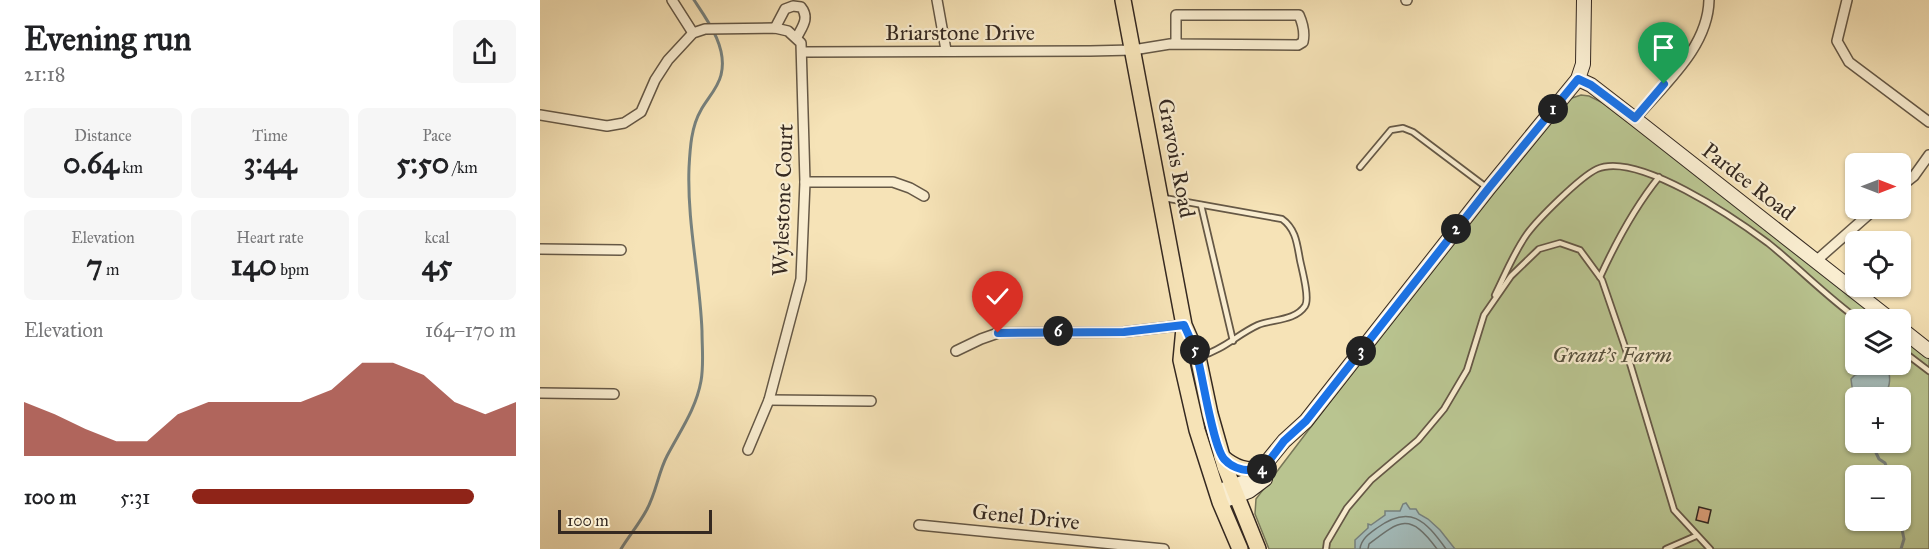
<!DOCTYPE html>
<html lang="en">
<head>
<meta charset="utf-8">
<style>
  body { margin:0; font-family:"IM FELL Great Primer",serif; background:#f6f6f6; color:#202124; height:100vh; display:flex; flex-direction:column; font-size:22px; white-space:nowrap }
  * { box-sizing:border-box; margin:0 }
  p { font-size:20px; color:#757577 }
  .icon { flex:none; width:33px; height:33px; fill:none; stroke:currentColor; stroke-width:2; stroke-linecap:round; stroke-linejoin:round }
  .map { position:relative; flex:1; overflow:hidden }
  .sheet { display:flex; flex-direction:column; background:#fff; width:540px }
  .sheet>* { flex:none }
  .needle { width:39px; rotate:90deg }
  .buttons { position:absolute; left:1305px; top:153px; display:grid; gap:12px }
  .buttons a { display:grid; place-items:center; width:66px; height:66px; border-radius:9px; background:#fff; box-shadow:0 2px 4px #0004; font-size:30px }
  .scale { position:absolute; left:18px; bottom:15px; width:154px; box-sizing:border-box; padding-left:6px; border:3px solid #352921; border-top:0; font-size:16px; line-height:21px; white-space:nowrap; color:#352921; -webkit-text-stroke:4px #f9edd0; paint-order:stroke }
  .pin { position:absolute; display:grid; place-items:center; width:51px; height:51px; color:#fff; margin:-62px -26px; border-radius:50% 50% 50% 0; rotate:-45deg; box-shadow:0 0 6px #0007 }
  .pin .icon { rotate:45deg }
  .km { position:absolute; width:30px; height:30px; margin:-15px; border-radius:50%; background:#222; color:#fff; font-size:16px; line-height:30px; text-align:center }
  .round { display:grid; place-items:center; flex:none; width:63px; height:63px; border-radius:9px; background:#f6f6f6 }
  .head { display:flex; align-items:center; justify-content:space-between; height:102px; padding:0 24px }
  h1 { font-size:33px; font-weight:700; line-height:45px }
  .metrics { display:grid; grid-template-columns:repeat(3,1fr); gap:9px; height:102px; padding:6px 24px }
  .metrics div { display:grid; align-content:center; border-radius:9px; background:#f6f6f6; text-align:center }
  .metrics b { font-size:30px; font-weight:700 }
  .metrics small { font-size:16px; font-weight:400 }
  .metrics p { font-size:16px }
  .chart { height:168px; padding:12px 24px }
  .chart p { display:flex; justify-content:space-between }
  .chart svg { width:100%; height:108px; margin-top:6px; fill:#8f2418; opacity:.7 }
  ul { padding:0 24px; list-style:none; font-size:20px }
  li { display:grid; grid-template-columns:96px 72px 1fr; align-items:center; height:45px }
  li i { height:15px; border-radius:8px; background:#8f2418 }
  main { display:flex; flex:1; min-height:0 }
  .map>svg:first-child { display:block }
  .park { fill:#b9c490; stroke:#777658; stroke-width:1.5; fill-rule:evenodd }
  .water { fill:#a3bbba; stroke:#77817d; stroke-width:1.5 }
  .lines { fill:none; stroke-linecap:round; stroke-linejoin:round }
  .shore { stroke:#6c726e; stroke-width:1.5 }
  .stream { stroke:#77817d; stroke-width:3 }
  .building { fill:#d69b75; stroke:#352921; stroke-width:1.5 }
  .lane-casing { stroke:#655846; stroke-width:8 }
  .street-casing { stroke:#655846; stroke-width:12 }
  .secondary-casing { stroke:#352921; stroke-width:16 }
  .primary-casing { stroke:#352921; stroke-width:18 }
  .lane { stroke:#f9edd0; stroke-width:4.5 }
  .street { stroke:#f9edd0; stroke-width:9 }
  .secondary { stroke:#f9edd0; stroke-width:14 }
  .primary { stroke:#f6e3b7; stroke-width:15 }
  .route-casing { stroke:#fff; stroke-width:12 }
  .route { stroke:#1a73e8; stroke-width:8 }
  .labels { text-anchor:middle; stroke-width:4.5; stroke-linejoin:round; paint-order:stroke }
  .street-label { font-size:22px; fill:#352921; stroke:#f9edd0 }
  .park-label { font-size:22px; font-style:italic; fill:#56503d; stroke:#f9edd0 }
</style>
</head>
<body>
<main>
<section class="sheet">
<div class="head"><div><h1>Evening run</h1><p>21:18</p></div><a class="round"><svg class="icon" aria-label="share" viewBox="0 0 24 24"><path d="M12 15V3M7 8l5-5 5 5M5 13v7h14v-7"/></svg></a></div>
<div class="metrics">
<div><p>Distance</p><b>0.64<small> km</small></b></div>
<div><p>Time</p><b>3:44</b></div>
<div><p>Pace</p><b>5:50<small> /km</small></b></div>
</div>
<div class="metrics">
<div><p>Elevation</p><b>7<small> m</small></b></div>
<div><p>Heart rate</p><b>140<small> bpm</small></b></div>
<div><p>kcal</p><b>45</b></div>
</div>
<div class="chart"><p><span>Elevation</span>164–170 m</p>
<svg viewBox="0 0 160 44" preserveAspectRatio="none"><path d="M0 44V22L10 27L20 33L30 38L40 38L50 27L60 22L70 22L80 22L90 22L100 17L110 6L120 6L130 11L140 22L150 27L160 22V44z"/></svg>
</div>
<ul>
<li><b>100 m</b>5:31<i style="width:87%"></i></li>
</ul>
</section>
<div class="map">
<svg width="1389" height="549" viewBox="0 0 1389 549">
  <rect width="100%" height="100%" fill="#f6e3b7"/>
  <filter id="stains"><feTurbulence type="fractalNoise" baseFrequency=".00333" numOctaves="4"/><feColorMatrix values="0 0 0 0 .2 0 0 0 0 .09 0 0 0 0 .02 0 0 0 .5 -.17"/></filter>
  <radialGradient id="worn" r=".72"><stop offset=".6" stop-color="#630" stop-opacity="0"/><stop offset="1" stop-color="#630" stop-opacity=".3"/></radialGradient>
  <path class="park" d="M1041,95L1049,96L1063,103L1344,319L1316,320V364H1360L1361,333L1389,355V549H729L715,514L716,499C819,364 921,229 1029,99ZM1316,398H1360V442H1316ZM1316,476H1360V520H1316Z"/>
  <g class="water">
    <path d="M1322,365H1344C1353,374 1350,387 1344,397H1317L1313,394L1311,379L1315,375L1325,372Z"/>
    <polygon points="866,503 870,509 876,509 879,514 888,519 900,530 915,549 815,549 815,540 828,528 828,524 831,525 845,515 845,511 860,511 863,504"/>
  </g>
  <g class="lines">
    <g class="shore">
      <path d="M820,549C821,539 830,533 837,528C870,504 885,520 906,549"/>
      <path d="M828,549L829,544C860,520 870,512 897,549"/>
    </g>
    <g class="stream">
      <polyline points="1331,442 1339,459 1345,463 1350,476"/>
      <polyline points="1360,520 1364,539 1361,549"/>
      <path d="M81,549C89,536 99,524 106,511C116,494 118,473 127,456C140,431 156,409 161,381C164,365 162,348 162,331C160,277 147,223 149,168C150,149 151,127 161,110C167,99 178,88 181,75C188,48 168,21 154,0"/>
    </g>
  </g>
  <polygon class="building" points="1159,507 1171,510 1168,523 1156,520"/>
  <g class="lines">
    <g class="lane-casing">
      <g id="lane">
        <polyline points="820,167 851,130 863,128 873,132 946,187"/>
        <path d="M624,198L742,219C756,229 757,244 760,260C762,270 770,298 765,306C755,321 733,319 718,325C698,334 683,350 661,356"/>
        <polyline points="661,205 693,341"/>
        <path d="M1060,277C1076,242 1094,208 1119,177"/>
        <path d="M955,295C965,275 974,252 987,234C998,219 1040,177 1057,169C1097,151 1196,219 1228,243C1259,268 1287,297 1319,320"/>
        <polyline points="1360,349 1389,371"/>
        <polyline points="786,549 787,542 807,508 831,480 878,440 904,409 927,370 944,315 971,276 999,249 1020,243 1040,250 1062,280 1086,350 1134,510 1170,549"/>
        <polyline points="1126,549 1156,536"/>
      </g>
    </g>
    <g class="street-casing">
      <g id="street">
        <polyline points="132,0 153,33"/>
        <polyline points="397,0 406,50"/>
        <polyline points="866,0 867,0"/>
        <polyline points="1307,0 1297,41 1309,62 1389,122"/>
        <path d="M235,28L245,9L253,6L261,7C270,18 262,27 257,37"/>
        <path d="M263,52L550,51L593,50L630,44L758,45L763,42C765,33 763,24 759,15H636V44"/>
        <polyline points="0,115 67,126 84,123 101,112 115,80 128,60 153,33 165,29 235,28 248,31 261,43 265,182 261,279 229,400 208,450"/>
        <path d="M1095,119C1124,84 1168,48 1169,0"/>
        <polyline points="265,182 353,182 370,188 384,196"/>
        <polyline points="1360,187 1374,176 1389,155"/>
        <polyline points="0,249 81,250"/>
        <polyline points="1277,260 1336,208"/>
        <polyline points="416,351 441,339 458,333 584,332 644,325"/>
        <polyline points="0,393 74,394"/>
        <polyline points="229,400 331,401"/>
        <polyline points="379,525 624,549"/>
      </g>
    </g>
    <g class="secondary-casing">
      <g id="secondary">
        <polyline points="1038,79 1051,85 1095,119 1351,320"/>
        <polyline points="1360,328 1389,351"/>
        <polyline points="677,492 713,479 744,441 766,421 948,189 1038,79 1043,64 1044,0"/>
        <polyline points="680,502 709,491 725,479"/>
      </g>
    </g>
    <g class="primary-casing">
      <g id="primary">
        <polyline points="583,0 644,325 658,357 670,414 685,467 718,549"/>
        <polyline points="644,328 641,360 657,430 680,502 700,549"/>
        <path d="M682,457C695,468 706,472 723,469"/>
      </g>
    </g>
    <use href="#lane" class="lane"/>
    <use href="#street" class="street"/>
    <use href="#secondary" class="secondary"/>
    <use href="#primary" class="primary"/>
  </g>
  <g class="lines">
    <g class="route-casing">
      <path id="route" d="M458,333L584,332L644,325C649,336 655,348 658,360C663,379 673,446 684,459C694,470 709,472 723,469L744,441L766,421L948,189L1038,79L1051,85L1095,118L1124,84"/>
    </g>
    <use href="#route" class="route"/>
  </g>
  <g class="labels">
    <g class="street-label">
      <text x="420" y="40">Briarstone Drive</text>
      <text transform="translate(637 158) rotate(79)" y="8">Gravois Road</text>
      <text transform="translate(1209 181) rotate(38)" y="8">Pardee Road</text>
      <text transform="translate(242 200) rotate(-88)" y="8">Wylestone Court</text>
      <text transform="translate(486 516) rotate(6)" y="8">Genel Drive</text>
    </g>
    <g class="park-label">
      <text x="1072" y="362">Grant's Farm</text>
    </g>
  </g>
  <rect width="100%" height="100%" filter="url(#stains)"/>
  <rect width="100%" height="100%" fill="url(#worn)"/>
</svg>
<div class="buttons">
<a><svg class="needle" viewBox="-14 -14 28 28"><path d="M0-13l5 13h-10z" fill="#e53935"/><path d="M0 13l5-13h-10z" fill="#757577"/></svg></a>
<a><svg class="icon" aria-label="locate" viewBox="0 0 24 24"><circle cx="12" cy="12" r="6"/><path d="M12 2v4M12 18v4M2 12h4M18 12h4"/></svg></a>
<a><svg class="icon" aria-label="layers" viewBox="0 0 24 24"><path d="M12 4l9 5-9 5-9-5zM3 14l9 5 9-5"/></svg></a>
<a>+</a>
<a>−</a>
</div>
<div class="scale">100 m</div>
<div class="pin" style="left:1124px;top:84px;background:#1e9e55"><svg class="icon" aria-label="arrive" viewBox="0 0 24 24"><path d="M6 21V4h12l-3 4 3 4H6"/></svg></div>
<div class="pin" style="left:458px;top:333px;background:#d93025"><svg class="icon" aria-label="check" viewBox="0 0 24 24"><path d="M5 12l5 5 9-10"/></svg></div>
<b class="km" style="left:1013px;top:109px">1</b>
<b class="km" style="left:916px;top:229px">2</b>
<b class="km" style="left:821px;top:351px">3</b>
<b class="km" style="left:722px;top:469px">4</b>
<b class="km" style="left:655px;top:350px">5</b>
<b class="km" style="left:518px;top:331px">6</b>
</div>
</main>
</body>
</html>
